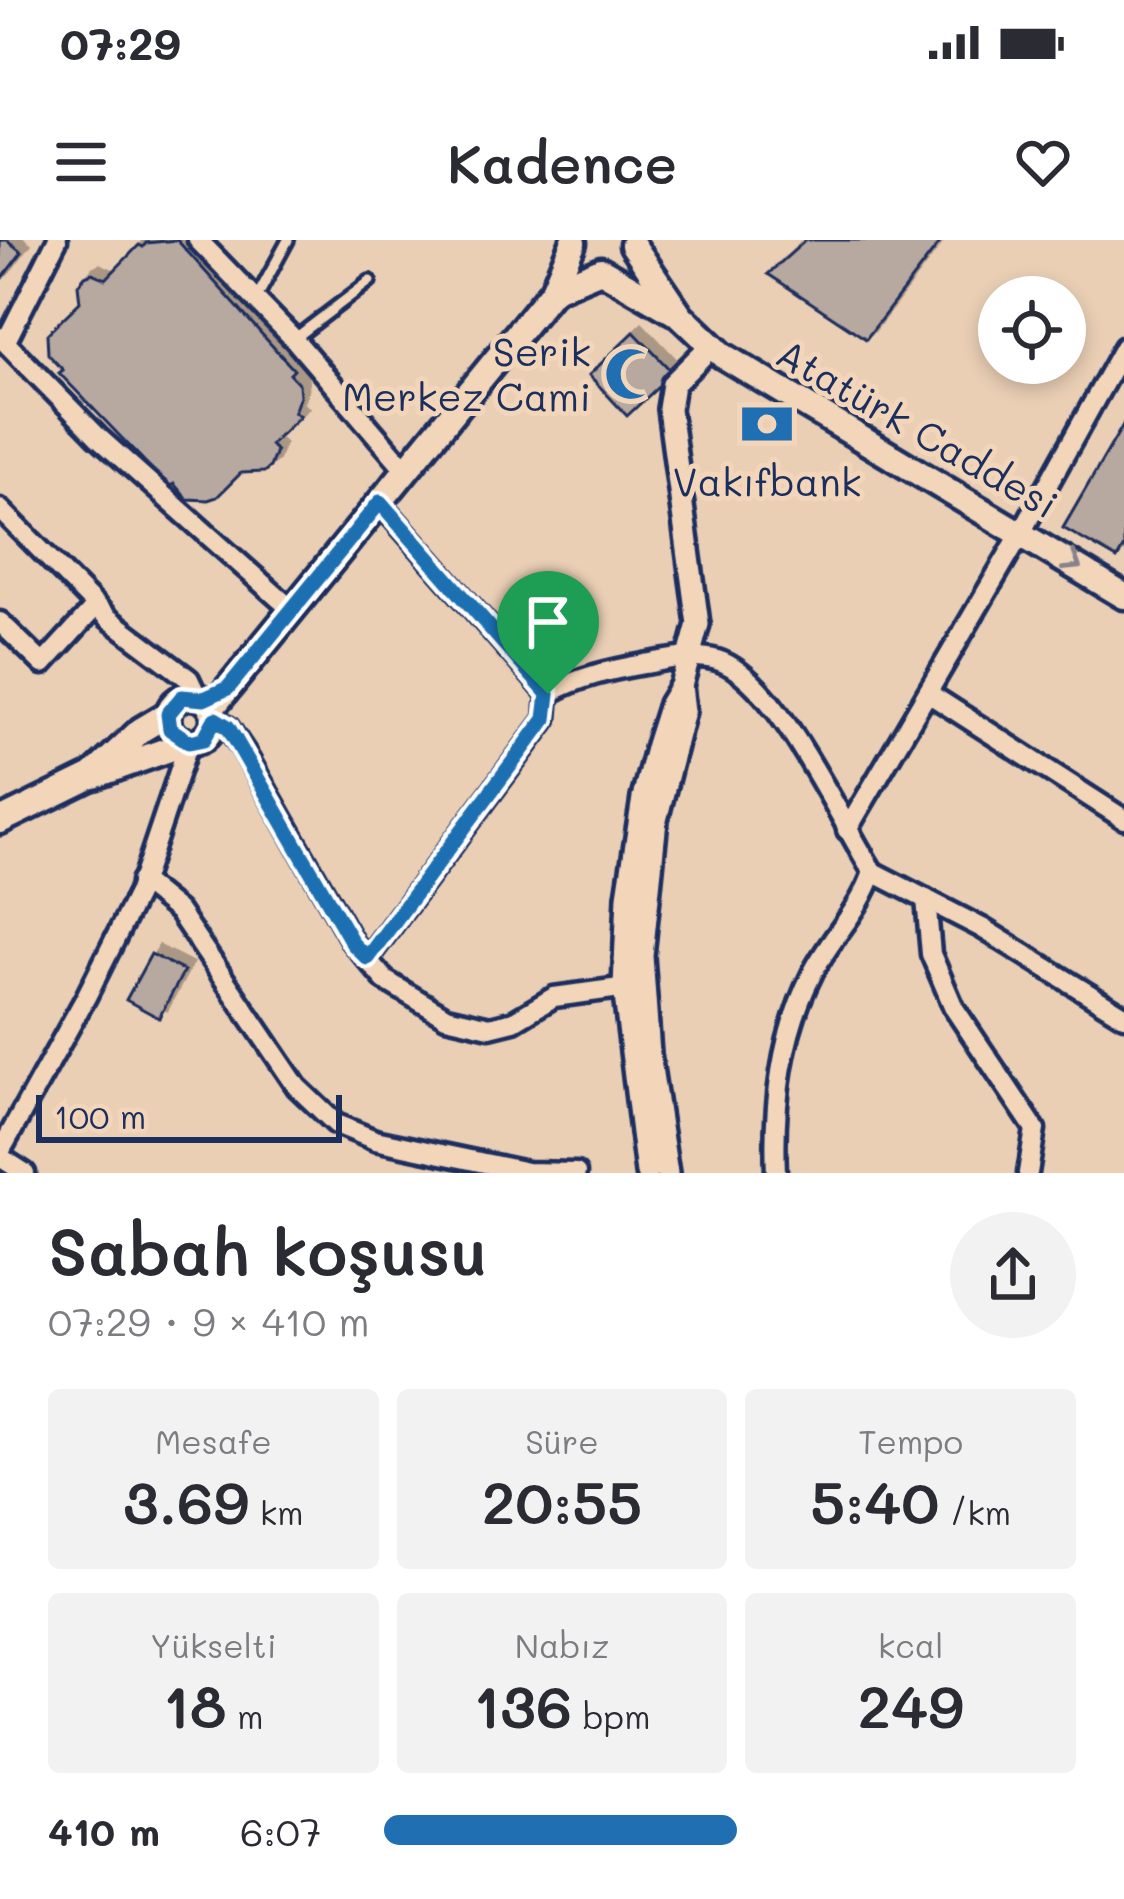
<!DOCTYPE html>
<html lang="tr">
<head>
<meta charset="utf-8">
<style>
  body { margin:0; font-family:Mali,sans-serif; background:#f2f2f3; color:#2b2b33; height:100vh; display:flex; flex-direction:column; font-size:45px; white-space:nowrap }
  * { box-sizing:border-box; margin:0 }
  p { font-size:39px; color:#7c7c81 }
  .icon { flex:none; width:66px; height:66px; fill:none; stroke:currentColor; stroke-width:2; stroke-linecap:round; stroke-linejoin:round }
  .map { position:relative; height:933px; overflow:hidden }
  .details { display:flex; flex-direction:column; background:#fff; flex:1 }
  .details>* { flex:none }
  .buttons { position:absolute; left:978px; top:36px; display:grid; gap:24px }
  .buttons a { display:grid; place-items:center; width:108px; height:108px; border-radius:50%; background:#fff; box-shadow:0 6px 18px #0003; font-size:60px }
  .scale { position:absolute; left:36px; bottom:30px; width:306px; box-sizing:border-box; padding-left:12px; border:6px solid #1b2f5e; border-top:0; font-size:33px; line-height:42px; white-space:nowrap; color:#1b2f5e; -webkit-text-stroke:9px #f3d6b9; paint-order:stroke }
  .pin { position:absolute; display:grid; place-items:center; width:102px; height:102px; color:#fff; margin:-123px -51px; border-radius:50% 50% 50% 0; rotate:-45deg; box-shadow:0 0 12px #0007 }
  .pin .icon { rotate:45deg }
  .round { display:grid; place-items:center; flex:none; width:126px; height:126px; border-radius:63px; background:#f2f2f3 }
  .head { display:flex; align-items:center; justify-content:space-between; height:204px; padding:0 48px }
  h1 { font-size:66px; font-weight:600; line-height:90px }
  .stats { display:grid; grid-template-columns:repeat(3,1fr); gap:18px; height:204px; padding:12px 48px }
  .stats div { display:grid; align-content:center; border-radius:12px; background:#f2f2f3; text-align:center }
  .stats b { font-size:60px; font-weight:600 }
  .stats small { font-size:33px; font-weight:400 }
  .stats p { font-size:33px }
  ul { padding:0 48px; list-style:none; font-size:39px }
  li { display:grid; grid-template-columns:192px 144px 1fr; align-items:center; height:90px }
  li i { height:30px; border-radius:15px; background:#1f6fb2 }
  .status { display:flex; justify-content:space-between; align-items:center; height:84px; padding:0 60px; background:#fff; direction:ltr }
  .status svg { height:33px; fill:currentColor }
  header { display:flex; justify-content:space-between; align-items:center; height:156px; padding:0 48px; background:#fff; font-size:54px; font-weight:600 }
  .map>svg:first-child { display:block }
  .building { fill:#b7a8a0; stroke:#1b2f5e; stroke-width:3; filter:url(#shadow) }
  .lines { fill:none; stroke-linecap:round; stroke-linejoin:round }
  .service-casing { stroke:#1b2f5e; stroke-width:18 }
  .minor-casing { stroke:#1b2f5e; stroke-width:27 }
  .tertiary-casing { stroke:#1b2f5e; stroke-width:30 }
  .secondary-casing { stroke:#1b2f5e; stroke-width:33 }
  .service { stroke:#f3d6b9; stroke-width:9 }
  .minor { stroke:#f3d6b9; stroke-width:18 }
  .tertiary { stroke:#f3d6b9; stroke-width:21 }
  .secondary { stroke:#f3d6b9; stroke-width:24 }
  .oneway { stroke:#87828c }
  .route-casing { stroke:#fff; stroke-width:24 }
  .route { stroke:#1f6fb2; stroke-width:15 }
  .labels { text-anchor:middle; stroke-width:10; stroke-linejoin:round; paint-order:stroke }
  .poi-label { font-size:39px; fill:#1b2f5e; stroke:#f3d6b9; text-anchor:end }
  .street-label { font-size:39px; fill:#1b2f5e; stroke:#f3d6b9 }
</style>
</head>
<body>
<div class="status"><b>07:29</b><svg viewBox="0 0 49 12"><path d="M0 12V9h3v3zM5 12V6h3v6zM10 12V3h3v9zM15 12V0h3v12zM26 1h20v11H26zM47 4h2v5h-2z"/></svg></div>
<header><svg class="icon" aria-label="menu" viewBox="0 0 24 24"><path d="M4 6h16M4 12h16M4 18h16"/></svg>Kadence<svg class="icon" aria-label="heart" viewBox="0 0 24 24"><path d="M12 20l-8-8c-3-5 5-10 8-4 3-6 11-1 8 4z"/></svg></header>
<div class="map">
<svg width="1124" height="933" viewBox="0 0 1124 933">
  <defs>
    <filter id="shadow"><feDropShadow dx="8" dy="-8" stdDeviation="0" flood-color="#0004"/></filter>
  </defs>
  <rect width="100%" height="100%" fill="#eacfb5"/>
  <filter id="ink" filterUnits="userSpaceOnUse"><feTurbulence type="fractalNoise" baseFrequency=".00833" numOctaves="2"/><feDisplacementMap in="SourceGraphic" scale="24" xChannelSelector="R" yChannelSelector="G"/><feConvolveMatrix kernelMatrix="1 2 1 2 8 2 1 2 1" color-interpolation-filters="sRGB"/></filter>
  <g filter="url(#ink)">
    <g class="building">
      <polygon points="0,0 7,0 22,12 0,41"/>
      <polygon points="177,0 294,130 290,134 299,144 300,156 294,172 300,176 270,205 276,211 270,227 264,232 241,233 217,257 208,260 187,259 174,244 169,247 59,133 63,130 48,114 47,94 80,62 78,45 85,36 92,33 106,39 139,5 143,7 146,3"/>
      <polygon points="806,0 942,0 866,99 768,34"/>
      <polygon points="634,92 673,133 627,176 589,135"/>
      <polygon points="1124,183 1124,307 1117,319 1063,288"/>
      <polygon points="151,714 184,731 159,778 126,760"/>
    </g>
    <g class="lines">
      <g class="service-casing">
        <g id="service">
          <polyline points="256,59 288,0"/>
          <polyline points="294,99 370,41"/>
        </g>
      </g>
      <g class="minor-casing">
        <g id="minor">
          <polyline points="198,0 294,99 406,230"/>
          <polyline points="0,97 98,197 292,370"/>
          <polyline points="6,101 57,0"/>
          <path d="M380,263L548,454C578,437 610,430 644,424C667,420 693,413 717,420C777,438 839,579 873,632C860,671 830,698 812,734C781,795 773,867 776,933"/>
          <polyline points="0,269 108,378 189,439 197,456"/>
          <polyline points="0,382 43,424 96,366"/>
          <polyline points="928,453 1124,579"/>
          <polyline points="215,479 228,487 244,511 353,703 385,740 446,777 490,787 514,781 554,757 635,746"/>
          <polyline points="847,590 1021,293 1124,107"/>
          <polyline points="873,632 982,688 1124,776"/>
          <polyline points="141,641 178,671 297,847 336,884 375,900 527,932 576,933"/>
          <polyline points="926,659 931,714 954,768 1035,889 1028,933"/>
          <polyline points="367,719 546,479 548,454"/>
          <polyline points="0,912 86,757 139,651 189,502"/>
          <polyline points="0,917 25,933"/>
        </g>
      </g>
      <g class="tertiary-casing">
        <g id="tertiary">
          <polyline points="647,933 624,747 628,656 643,558 657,505 670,464 681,446 698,384 669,169 673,144 711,106"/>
          <polyline points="667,933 649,814 642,716 656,580 684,471 681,446"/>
        </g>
      </g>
      <g class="secondary-casing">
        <g id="secondary">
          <polyline points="633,5 681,76 722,115 1124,356"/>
          <polyline points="553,50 601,30 674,72"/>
          <circle cx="191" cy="479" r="23"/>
          <polyline points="212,468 553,50 573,3"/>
          <polyline points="94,536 189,502"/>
          <polyline points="0,581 92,536 141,490 168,474"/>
        </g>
      </g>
      <use href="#service" class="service"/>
      <use href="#minor" class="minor"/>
      <use href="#tertiary" class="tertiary"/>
      <use href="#secondary" class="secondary"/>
    </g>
    <defs><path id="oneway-chevron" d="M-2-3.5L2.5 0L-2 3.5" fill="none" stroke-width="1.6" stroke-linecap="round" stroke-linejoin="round" transform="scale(3)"/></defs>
    <use class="oneway" href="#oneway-chevron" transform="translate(1073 323) rotate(32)"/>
  </g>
  <g class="lines" filter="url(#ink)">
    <g class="route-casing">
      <polygon id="route" points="380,262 548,454 545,479 367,718 353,704 228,487 215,479 204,499 189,502 170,489 168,474 182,457 204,459 228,448"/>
    </g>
    <use href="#route" class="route"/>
  </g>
  <defs>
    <g id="mosque-bare" transform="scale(4.14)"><path d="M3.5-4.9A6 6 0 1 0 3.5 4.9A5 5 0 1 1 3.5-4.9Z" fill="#1f6fb2" stroke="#f3d6b9" stroke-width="2.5" paint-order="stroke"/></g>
    <g id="bank-bare" transform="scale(4.14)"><path d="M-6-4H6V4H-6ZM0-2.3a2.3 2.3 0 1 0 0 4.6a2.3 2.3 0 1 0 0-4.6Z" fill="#1f6fb2" stroke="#f3d6b9" stroke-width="2.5" paint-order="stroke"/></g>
  </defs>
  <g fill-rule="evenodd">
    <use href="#mosque-bare" x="631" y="134"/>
    <use href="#bank-bare" x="767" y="184"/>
  </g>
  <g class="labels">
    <g class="poi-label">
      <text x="591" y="126">Serik<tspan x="591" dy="45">Merkez Cami</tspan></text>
      <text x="767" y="256" text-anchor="middle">Vakıfbank</text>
    </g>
    <g class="street-label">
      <text transform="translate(917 189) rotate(30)" y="14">Atatürk Caddesi</text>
    </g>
  </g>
</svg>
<div class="buttons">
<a><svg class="icon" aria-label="locate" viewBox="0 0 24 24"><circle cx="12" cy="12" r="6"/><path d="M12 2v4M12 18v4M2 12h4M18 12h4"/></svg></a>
</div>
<div class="scale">100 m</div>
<div class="pin" style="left:548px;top:454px;background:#1e9e55"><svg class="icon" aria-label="arrive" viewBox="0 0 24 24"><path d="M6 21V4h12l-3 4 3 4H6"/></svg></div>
</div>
<section class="details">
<div class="head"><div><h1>Sabah koşusu</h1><p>07:29 · 9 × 410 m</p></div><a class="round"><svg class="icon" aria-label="share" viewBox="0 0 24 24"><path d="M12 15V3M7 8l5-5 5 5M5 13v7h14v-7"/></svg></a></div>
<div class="stats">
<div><p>Mesafe</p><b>3.69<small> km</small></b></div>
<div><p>Süre</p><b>20:55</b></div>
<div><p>Tempo</p><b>5:40<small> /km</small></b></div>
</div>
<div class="stats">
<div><p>Yükselti</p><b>18<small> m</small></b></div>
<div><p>Nabız</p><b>136<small> bpm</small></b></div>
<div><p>kcal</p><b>249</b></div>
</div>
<ul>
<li><b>410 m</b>6:07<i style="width:51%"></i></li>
</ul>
</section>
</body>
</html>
